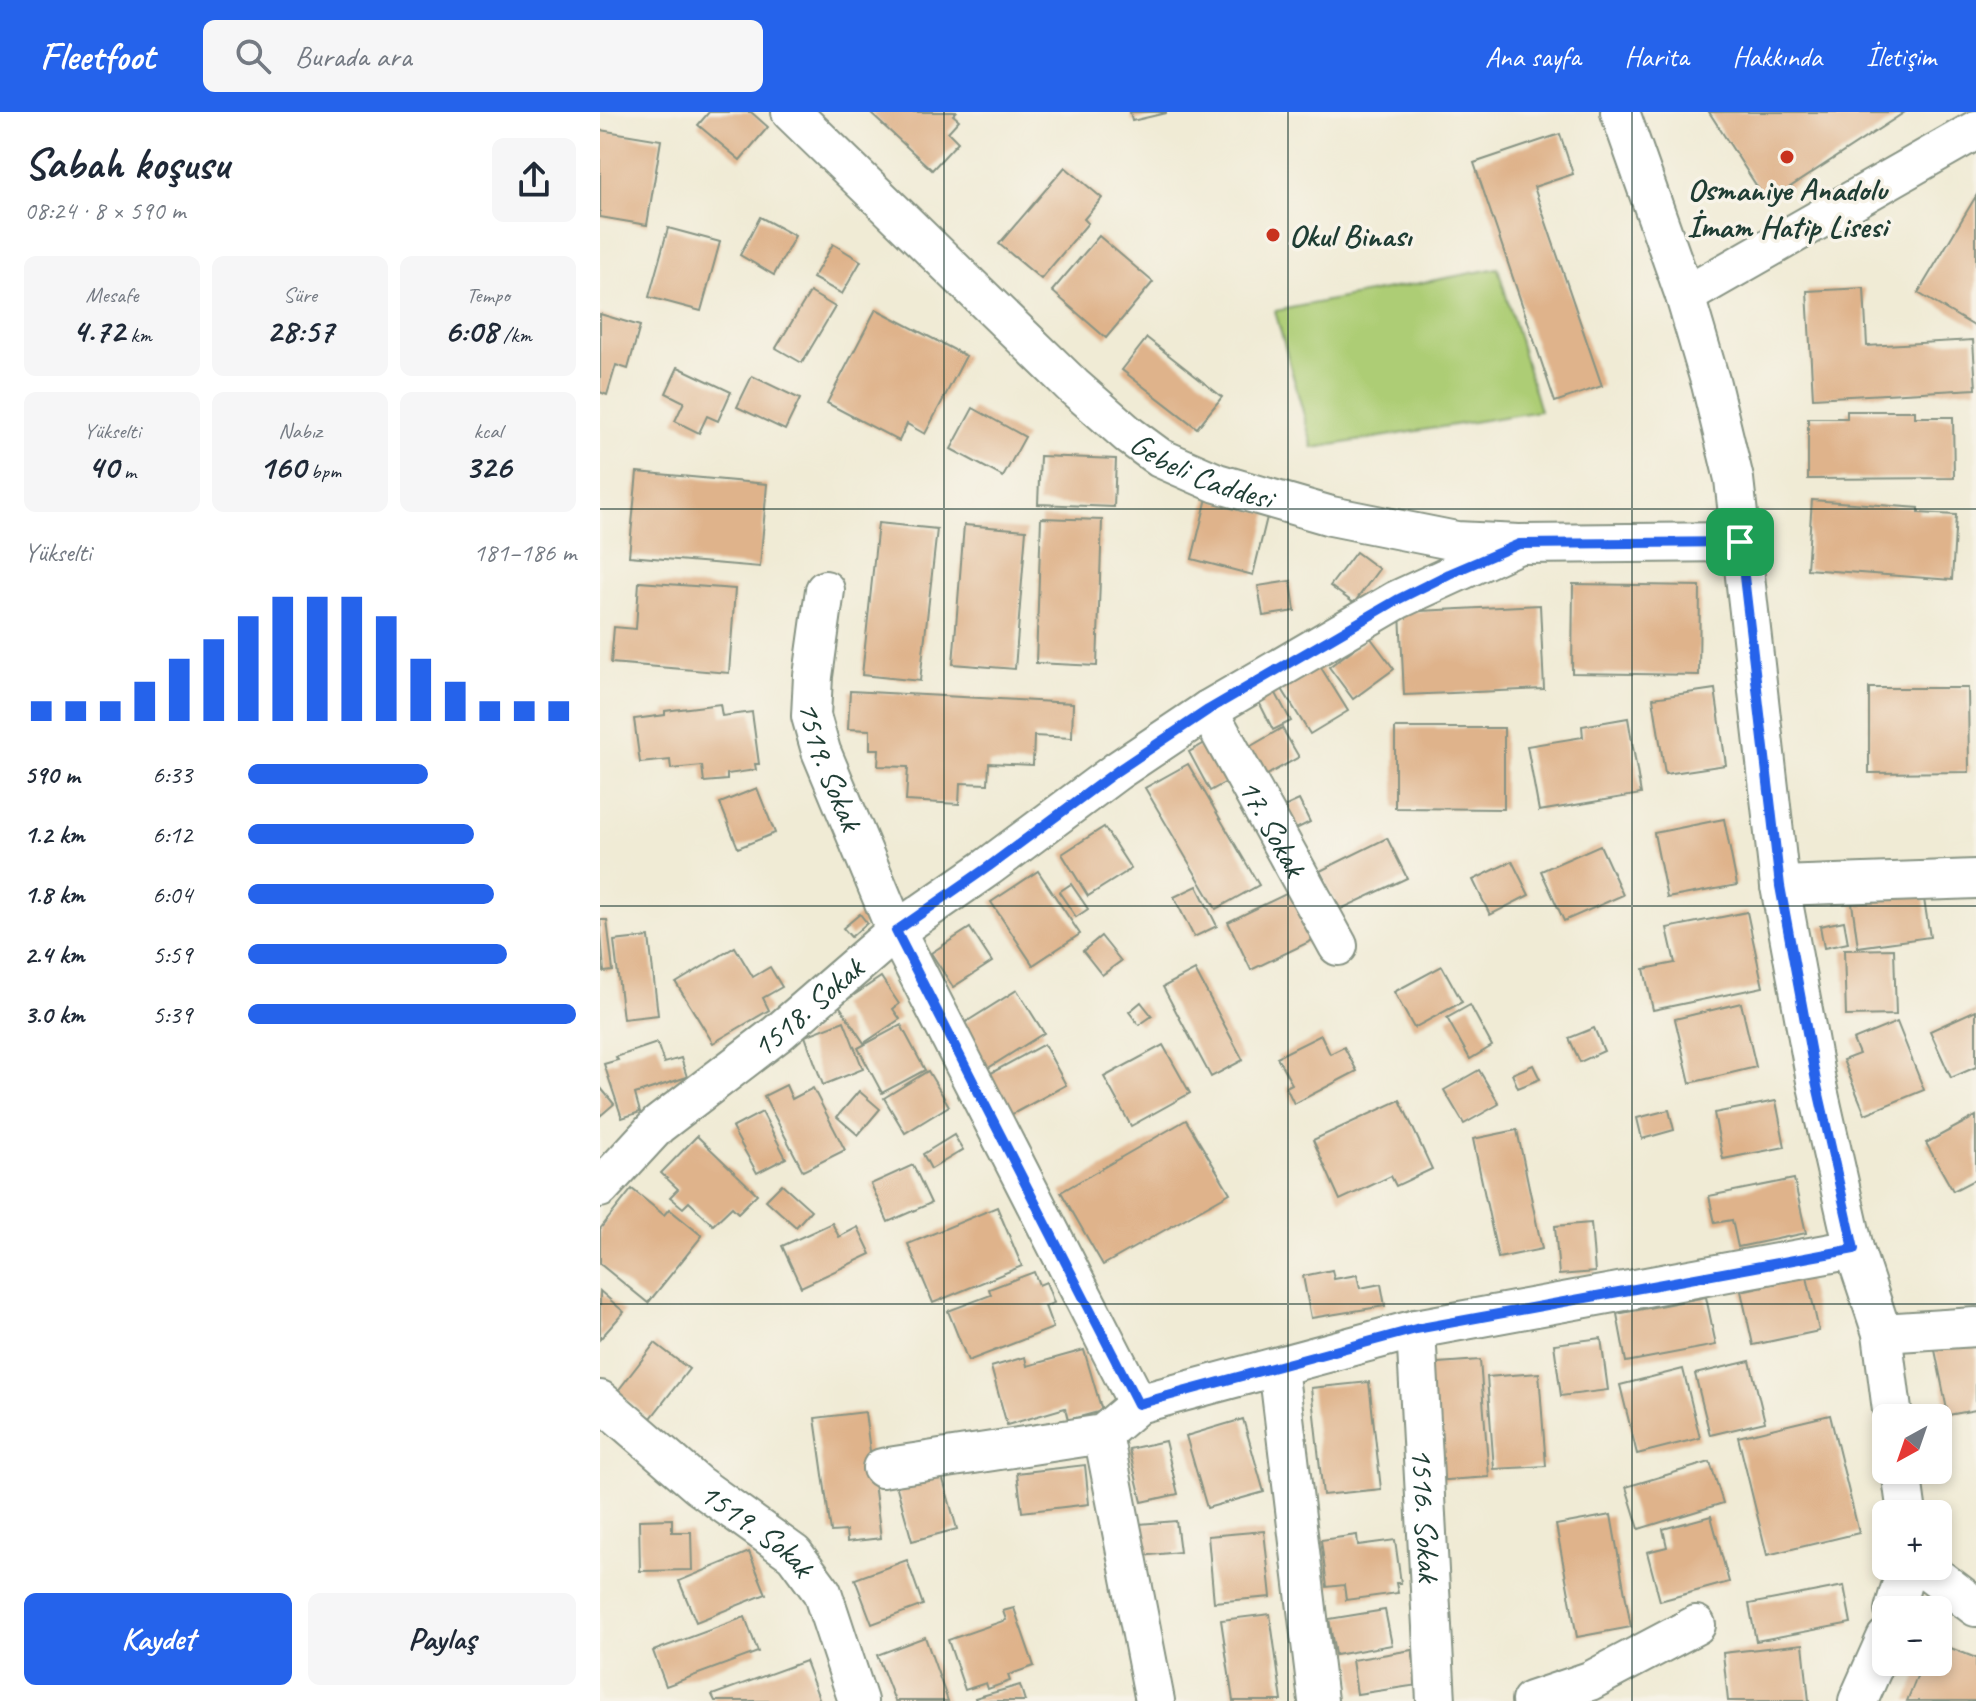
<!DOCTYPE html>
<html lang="tr">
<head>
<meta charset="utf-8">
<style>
  body { margin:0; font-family:Caveat,sans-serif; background:#f6f6f7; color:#1f2937; height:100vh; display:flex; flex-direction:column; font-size:30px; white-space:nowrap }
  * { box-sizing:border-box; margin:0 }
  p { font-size:26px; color:#747a83 }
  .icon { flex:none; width:44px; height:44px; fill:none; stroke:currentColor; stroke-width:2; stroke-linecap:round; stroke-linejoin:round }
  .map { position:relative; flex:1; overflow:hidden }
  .side { display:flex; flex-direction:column; background:#fff; width:600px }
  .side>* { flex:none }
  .needle { width:52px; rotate:220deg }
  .buttons { position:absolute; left:1272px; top:1292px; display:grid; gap:16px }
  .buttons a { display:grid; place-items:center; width:80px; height:80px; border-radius:12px; background:#fff; box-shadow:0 4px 12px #0003; font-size:40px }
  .pin { position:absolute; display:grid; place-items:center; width:68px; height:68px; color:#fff; margin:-34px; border-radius:16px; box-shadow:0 4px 12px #0006 }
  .round { display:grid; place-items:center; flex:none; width:84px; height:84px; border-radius:12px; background:#f6f6f7 }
  .overview { display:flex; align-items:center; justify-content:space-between; height:136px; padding:0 24px }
  h1 { font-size:44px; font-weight:700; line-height:60px }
  .stats { display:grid; grid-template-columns:repeat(3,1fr); gap:12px; height:136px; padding:8px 24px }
  .stats div { display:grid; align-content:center; border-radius:12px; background:#f6f6f7; text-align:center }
  .stats b { font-size:34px; font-weight:700 }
  .stats small { font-size:22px; font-weight:400 }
  .stats p { font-size:22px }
  .chart { height:224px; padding:16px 24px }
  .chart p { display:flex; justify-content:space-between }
  .chart svg { width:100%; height:144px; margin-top:8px; stroke:#2563eb; stroke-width:6 }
  .cta { display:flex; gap:16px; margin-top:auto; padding:16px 24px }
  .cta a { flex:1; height:92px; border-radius:12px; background:#2563eb; color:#fff; font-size:32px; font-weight:700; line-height:92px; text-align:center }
  .cta a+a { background:#f6f6f7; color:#1f2937 }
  ul { padding:0 24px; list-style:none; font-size:26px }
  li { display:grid; grid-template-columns:128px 96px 1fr; align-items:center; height:60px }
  li i { height:20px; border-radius:10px; background:#2563eb }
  header { display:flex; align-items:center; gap:48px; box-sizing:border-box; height:112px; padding:0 40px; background:#2563eb; color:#fff }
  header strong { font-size:38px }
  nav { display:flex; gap:44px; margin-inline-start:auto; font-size:28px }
  .search { width:560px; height:72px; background:#f6f6f7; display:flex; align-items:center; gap:20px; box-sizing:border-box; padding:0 28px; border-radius:12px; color:#747a83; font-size:30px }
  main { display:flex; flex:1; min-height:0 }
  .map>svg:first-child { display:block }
  .green { fill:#adcd75; stroke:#668554; stroke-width:2 }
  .building { fill:#dfb38b }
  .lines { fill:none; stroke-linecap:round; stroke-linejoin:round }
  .minor-casing { stroke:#889484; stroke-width:42 }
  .minor { stroke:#fff; stroke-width:38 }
  .route-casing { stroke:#fff; stroke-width:16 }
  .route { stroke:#2563eb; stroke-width:10 }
  .grid { fill:none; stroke:#1f3d34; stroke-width:2; stroke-opacity:0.55 }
  .poi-dot { fill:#c8321e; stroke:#f7f3e8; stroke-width:3 }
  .labels { text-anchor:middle; stroke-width:7; stroke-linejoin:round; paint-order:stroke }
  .poi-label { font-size:32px; font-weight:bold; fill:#1f3d34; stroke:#f7f3e8 }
  .street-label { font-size:32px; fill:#1f3d34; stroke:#f7f3e8 }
</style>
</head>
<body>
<header>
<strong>Fleetfoot</strong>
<div class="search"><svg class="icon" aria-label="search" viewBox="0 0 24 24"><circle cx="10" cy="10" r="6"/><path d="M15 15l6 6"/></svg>Burada ara</div>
<nav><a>Ana sayfa</a><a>Harita</a><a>Hakkında</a><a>İletişim</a></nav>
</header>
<main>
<section class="side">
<div class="overview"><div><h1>Sabah koşusu</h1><p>08:24 · 8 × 590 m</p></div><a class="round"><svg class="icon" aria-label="share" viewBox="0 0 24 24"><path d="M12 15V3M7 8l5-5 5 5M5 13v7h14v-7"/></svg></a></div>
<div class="stats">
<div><p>Mesafe</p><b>4.72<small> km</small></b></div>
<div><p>Süre</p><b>28:57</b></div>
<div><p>Tempo</p><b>6:08<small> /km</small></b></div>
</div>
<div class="stats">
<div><p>Yükselti</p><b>40<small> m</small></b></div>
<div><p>Nabız</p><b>160<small> bpm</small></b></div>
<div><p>kcal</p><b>326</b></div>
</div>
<div class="chart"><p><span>Yükselti</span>181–186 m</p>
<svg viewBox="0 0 160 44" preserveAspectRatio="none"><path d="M5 44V38M15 44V38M25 44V38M35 44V32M45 44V25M55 44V19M65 44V12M75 44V6M85 44V6M95 44V6M105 44V12M115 44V25M125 44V32M135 44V38M145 44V38M155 44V38"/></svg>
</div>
<ul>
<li><b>590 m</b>6:33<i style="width:55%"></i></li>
<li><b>1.2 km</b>6:12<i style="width:69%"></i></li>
<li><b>1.8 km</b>6:04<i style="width:75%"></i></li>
<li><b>2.4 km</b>5:59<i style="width:79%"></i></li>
<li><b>3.0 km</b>5:39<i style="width:100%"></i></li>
</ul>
<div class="cta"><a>Kaydet</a><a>Paylaş</a></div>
</section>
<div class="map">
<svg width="1376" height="1589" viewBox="0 0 1376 1589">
  <rect width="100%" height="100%" fill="#f7f3e8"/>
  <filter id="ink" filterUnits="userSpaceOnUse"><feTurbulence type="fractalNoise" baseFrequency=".0125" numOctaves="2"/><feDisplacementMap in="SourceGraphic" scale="16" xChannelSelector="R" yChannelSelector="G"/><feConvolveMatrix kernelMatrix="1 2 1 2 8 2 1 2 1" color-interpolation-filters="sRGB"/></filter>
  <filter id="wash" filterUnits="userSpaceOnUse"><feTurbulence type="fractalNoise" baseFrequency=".006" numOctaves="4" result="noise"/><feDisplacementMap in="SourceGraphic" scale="32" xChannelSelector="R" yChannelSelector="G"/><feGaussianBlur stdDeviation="1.8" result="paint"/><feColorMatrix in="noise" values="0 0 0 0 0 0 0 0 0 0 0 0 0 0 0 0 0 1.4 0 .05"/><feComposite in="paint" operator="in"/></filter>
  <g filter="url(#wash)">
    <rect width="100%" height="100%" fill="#f0ebd5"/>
    <polygon class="green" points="898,156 940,299 713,336 675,199"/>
    <g id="blocks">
      <g class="building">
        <polygon points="109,0 151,0 168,15 140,48 98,13"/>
        <polygon points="269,0 356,0 353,3 359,8 348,20 358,30 332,58"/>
        <polygon points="530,0 566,0 566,1 532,9"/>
        <polygon points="1109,0 1305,0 1167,90"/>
        <polygon points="0,18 61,28 47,113 0,105"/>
        <polygon points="960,22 973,62 934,75 1002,274 955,290 874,51"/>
        <polygon points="465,55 502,86 484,107 488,111 441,167 399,132"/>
        <polygon points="1376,84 1376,215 1318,181"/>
        <polygon points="160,105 195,124 174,163 140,143"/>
        <polygon points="68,116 120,130 101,199 49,185"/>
        <polygon points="499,124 553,170 506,226 452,179"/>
        <polygon points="233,132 261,149 242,182 213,166"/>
        <polygon points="1264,176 1267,234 1373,228 1376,277 1213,286 1207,179"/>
        <polygon points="210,180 235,195 202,251 176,236"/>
        <polygon points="276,197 366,244 325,322 307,312 299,329 227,291"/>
        <polygon points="0,202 40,214 28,257 16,253 7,283 0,280"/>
        <polygon points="547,226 622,285 597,316 522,258"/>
        <polygon points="78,255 131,280 118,309 107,304 99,321 75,309 84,290 66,281"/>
        <polygon points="152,264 200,287 185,318 137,295"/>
        <polygon points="373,296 425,325 403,365 351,337"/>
        <polygon points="1247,299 1315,299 1315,305 1353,305 1354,366 1208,367 1208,306 1247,306"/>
        <polygon points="440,344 516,347 514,395 438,392"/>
        <polygon points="37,360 167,372 160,455 29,444"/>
        <polygon points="607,386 668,401 653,463 592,447"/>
        <polygon points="1212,388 1319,396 1319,401 1356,403 1352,468 1207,457"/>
        <polygon points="441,406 502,408 497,554 436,551"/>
        <polygon points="278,411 337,417 320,569 262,563"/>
        <polygon points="364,413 426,418 415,557 353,552"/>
        <polygon points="756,440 779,457 754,491 730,474"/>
        <polygon points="691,469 695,499 663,504 658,474"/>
        <polygon points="39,470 135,477 129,561 11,551 14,515 36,517"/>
        <polygon points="973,472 1100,474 1099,563 972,561"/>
        <polygon points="940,493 944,577 804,583 800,500"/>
        <polygon points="770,525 794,557 753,587 729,555"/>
        <polygon points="720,554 748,599 710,622 682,577"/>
        <polygon points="673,576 691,609 673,618 656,584"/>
        <polygon points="1269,576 1368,576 1369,660 1269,661"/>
        <polygon points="1115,577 1126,653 1065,662 1053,586"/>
        <polygon points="250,579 473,591 472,626 434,624 433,653 389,651 388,672 360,671 359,692 306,689 308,655 278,654 279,637 270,637 270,618 248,617"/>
        <polygon points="120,592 122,604 152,600 159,652 155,652 156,658 127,662 127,668 104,670 102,654 71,657 70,648 40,651 34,607 65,603 65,599"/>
        <polygon points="1028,606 1041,682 939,699 927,634 983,625 982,614"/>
        <polygon points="682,616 699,645 656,669 639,641"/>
        <polygon points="795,616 904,616 904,697 795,696"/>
        <polygon points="614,626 635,665 610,679 589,640"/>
        <polygon points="588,652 659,773 616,797 545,676"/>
        <polygon points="157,676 175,721 138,736 120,691"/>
        <polygon points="699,688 710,710 688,721 677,698"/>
        <polygon points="1124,707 1137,773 1067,786 1054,721"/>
        <polygon points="504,715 531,757 488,784 462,742"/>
        <polygon points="787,726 807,766 739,798 720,759"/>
        <polygon points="1000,733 1023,783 964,809 941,759"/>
        <polygon points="912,749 929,783 890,803 873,768"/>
        <polygon points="438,759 480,822 433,853 391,790"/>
        <polygon points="471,772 488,797 476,805 459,780"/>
        <polygon points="597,774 617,814 594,825 574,785"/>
        <polygon points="690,780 713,828 651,858 628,810"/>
        <polygon points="1323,781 1330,825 1258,835 1252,791"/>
        <polygon points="1147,800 1163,875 1053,898 1044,857 1075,851 1067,816"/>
        <polygon points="260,802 267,811 251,825 243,816"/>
        <polygon points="0,808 7,808 13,859 4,860"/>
        <polygon points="1244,809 1248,831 1224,836 1220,814"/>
        <polygon points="370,816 392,850 353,875 331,841"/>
        <polygon points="501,824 521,849 502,863 483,839"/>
        <polygon points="49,825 58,903 23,907 14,829"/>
        <polygon points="135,835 153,865 170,855 182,875 163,886 169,898 113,931 76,871"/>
        <polygon points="1294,837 1296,903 1246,904 1244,838"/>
        <polygon points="842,854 862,890 814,916 794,880"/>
        <polygon points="595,858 643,948 611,965 563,875"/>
        <polygon points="281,865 299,892 293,897 300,907 264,931 239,893"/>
        <polygon points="417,878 444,921 385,958 358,915"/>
        <polygon points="541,890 552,904 539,913 529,900"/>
        <polygon points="1141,891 1156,955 1090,971 1075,907"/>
        <polygon points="870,893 892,934 870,947 847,906"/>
        <polygon points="1376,898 1376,955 1351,966 1330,919"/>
        <polygon points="244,909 263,957 223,973 205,924"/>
        <polygon points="1297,910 1324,978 1265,1002 1243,948 1259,942 1253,928"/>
        <polygon points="301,913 325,958 282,981 258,936"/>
        <polygon points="994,916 1004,939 980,950 969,926"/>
        <polygon points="721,923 730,942 744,935 757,959 694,992 686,975 692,972 677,945"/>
        <polygon points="57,931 64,951 81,946 87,965 35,982 40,1000 22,1006 4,952 18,948 16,945"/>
        <polygon points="444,932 466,973 407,1005 384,965"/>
        <polygon points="563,933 590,981 531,1014 504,965"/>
        <polygon points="933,953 940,967 918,976 912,962"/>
        <polygon points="879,958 899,992 864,1012 844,978"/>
        <polygon points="328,959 349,994 305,1021 284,986"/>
        <polygon points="186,973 192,987 213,976 245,1038 203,1059 164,984"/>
        <polygon points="0,975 14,992 0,1004"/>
        <polygon points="259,979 280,997 258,1023 237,1005"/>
        <polygon points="800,988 832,1057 796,1074 791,1064 740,1088 713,1028"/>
        <polygon points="1176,989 1185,1035 1123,1047 1114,1001"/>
        <polygon points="1069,998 1074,1018 1042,1027 1037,1006"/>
        <polygon points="162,1000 186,1046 157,1061 132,1016"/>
        <polygon points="1376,1004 1376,1067 1353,1079 1326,1031"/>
        <polygon points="586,1008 630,1081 503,1153 461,1080"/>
        <polygon points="917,1018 942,1137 898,1146 873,1027"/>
        <polygon points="354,1023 363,1038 331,1057 323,1042"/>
        <polygon points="97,1024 157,1082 138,1101 132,1095 113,1113 89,1090 83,1096 70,1085 78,1077 61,1061"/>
        <polygon points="313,1053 331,1091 288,1110 271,1072"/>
        <polygon points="1194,1067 1206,1121 1138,1135 1132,1108 1115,1111 1109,1084"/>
        <polygon points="182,1072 211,1098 196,1115 166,1088"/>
        <polygon points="32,1077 64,1103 69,1097 102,1124 48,1191 0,1152 0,1117"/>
        <polygon points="397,1095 422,1154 333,1191 308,1132"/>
        <polygon points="232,1111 239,1125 258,1115 271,1142 201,1175 182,1134"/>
        <polygon points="991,1111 995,1160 959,1163 955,1114"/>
        <polygon points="732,1158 734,1167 757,1163 760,1176 781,1172 785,1194 711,1206 703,1164"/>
        <polygon points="434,1160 439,1173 446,1170 454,1191 445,1194 453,1216 368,1249 348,1199 391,1183 389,1177"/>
        <polygon points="1207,1165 1219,1219 1153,1233 1141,1179"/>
        <polygon points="0,1179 24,1200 0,1227"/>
        <polygon points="1106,1185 1116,1233 1026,1250 1017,1202"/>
        <polygon points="1001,1226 1008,1278 961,1284 954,1232"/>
        <polygon points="1376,1229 1376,1298 1348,1303 1334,1233"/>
        <polygon points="55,1231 89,1257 51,1306 17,1280"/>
        <polygon points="484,1238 502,1299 468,1308 465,1296 407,1313 391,1255 425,1245 427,1254"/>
        <polygon points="880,1248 889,1365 833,1369 824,1252"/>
        <polygon points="1150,1249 1165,1310 1110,1323 1095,1262"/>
        <polygon points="1083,1257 1100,1326 1037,1342 1020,1273"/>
        <polygon points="939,1261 946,1354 894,1357 887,1265"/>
        <polygon points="769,1270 781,1377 723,1383 711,1276"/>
        <polygon points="265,1300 281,1426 247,1430 246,1419 231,1420 215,1306"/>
        <polygon points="1230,1303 1259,1421 1167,1443 1138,1325"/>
        <polygon points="643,1307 664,1380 607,1396 586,1324"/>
        <polygon points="565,1329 578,1382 542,1390 529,1337"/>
        <polygon points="1110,1350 1123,1391 1039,1417 1026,1375"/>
        <polygon points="339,1353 357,1417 312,1429 294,1365"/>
        <polygon points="485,1353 489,1392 422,1400 417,1361"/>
        <polygon points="1011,1403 1031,1515 977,1525 956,1413"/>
        <polygon points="1111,1404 1129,1470 1060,1489 1047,1440 1067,1435 1063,1417"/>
        <polygon points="72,1407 72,1420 91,1420 92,1458 40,1459 39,1408"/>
        <polygon points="576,1409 580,1440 530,1445 527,1413"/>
        <polygon points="664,1419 671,1485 614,1490 608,1424"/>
        <polygon points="757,1423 758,1433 795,1428 801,1471 796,1471 798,1481 746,1488 744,1473 727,1475 721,1428"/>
        <polygon points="149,1440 166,1482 96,1510 79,1469"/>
        <polygon points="307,1448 323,1493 272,1512 255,1467"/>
        <polygon points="1244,1474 1251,1511 1156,1529 1149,1492"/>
        <polygon points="414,1496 434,1554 408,1563 410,1569 388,1577 386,1571 365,1578 348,1528 406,1508 403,1499"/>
        <polygon points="785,1498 792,1533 735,1543 729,1507"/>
        <polygon points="670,1502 682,1589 633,1589 621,1508"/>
        <polygon points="145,1505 158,1540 66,1574 53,1539"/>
        <polygon points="325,1525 348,1589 295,1589 277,1543"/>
        <polygon points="1338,1531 1376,1546 1376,1589 1307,1589 1323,1550 1338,1550"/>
        <polygon points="1203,1532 1209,1589 1128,1589 1123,1541"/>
        <polygon points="812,1538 818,1573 757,1582 752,1548"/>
        <polygon points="205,1549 220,1589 115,1589 112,1583"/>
        <polygon points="420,1573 425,1589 376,1589 375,1586"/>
      </g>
    </g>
  </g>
  <g filter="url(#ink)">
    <use href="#blocks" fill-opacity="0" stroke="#889484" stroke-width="2"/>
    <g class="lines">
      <g class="minor-casing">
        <g id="minor">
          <path id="s1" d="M191,0L473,274L530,324L560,346L617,371L731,404L856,429L919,432L1140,430"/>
          <polyline points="1020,0 1085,184 1111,272 1134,367 1180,774 1216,969 1254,1137 1282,1221 1293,1306"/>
          <polyline points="1085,184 1376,18"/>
          <path id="s2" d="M225,478L213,564L211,604L221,639L296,819L538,1292"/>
          <path id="s3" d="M608,598L738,834"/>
          <polyline points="1180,774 1376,767"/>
          <path id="s4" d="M0,1076L58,1013L177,922L296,819L388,755L517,659L608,598L797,488L919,432"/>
          <path id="s5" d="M816,1217L836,1589"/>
          <polyline points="1282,1221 1376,1215"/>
          <polyline points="678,1255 718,1589"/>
          <path id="s6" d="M0,1288L98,1373L194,1442L222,1480L258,1589"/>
          <polyline points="503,1322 555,1589"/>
          <polyline points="282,1356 503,1322 538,1292 816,1217 1254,1137"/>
          <polyline points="1301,1358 1307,1402"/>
          <polyline points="1322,1454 1376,1495"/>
          <polyline points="1294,1498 1307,1454"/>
          <polyline points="931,1589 990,1569 1096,1513"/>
          <polyline points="1258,1589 1286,1526"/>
        </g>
      </g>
      <use href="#minor" class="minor"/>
    </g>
  </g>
  <g class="lines" filter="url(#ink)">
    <g class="route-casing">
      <polygon id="route" points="1140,430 1180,774 1216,969 1254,1137 816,1217 538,1292 296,819 388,755 517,659 608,598 797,488 849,462 919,432"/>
    </g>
    <use href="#route" class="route"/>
  </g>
  <path class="grid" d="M344,0V1589M688,0V1589M1032,0V1589M0,397H1376M0,794H1376M0,1192H1376"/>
  <g class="poi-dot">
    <circle cx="1187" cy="45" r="8"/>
    <circle cx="673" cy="123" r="8"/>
  </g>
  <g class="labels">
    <g class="poi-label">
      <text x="1187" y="88">Osmaniye Anadolu<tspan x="1187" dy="37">İmam Hatip Lisesi</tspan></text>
      <text x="689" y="134" text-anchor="start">Okul Binası</text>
    </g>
    <g class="street-label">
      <text dy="11" stroke="none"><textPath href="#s1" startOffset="550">Gebeli Caddesi</textPath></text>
      <text dy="11" stroke="none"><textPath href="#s2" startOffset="180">1519. Sokak</textPath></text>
      <text dy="11" stroke="none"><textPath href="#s3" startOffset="134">17. Sokak</textPath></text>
      <text dy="11" stroke="none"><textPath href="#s4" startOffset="276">1518. Sokak</textPath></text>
      <text dy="11" stroke="none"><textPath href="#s5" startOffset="186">1516. Sokak</textPath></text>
      <text dy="11" stroke="none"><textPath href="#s6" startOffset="204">1519. Sokak</textPath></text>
    </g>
  </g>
</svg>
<div class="buttons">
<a><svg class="needle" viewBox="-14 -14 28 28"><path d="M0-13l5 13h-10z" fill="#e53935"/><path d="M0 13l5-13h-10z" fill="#747a83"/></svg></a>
<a>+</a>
<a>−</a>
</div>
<div class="pin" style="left:1140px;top:430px;background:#1e9e55"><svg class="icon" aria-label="arrive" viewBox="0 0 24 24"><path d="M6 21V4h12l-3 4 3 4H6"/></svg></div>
</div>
</main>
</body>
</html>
